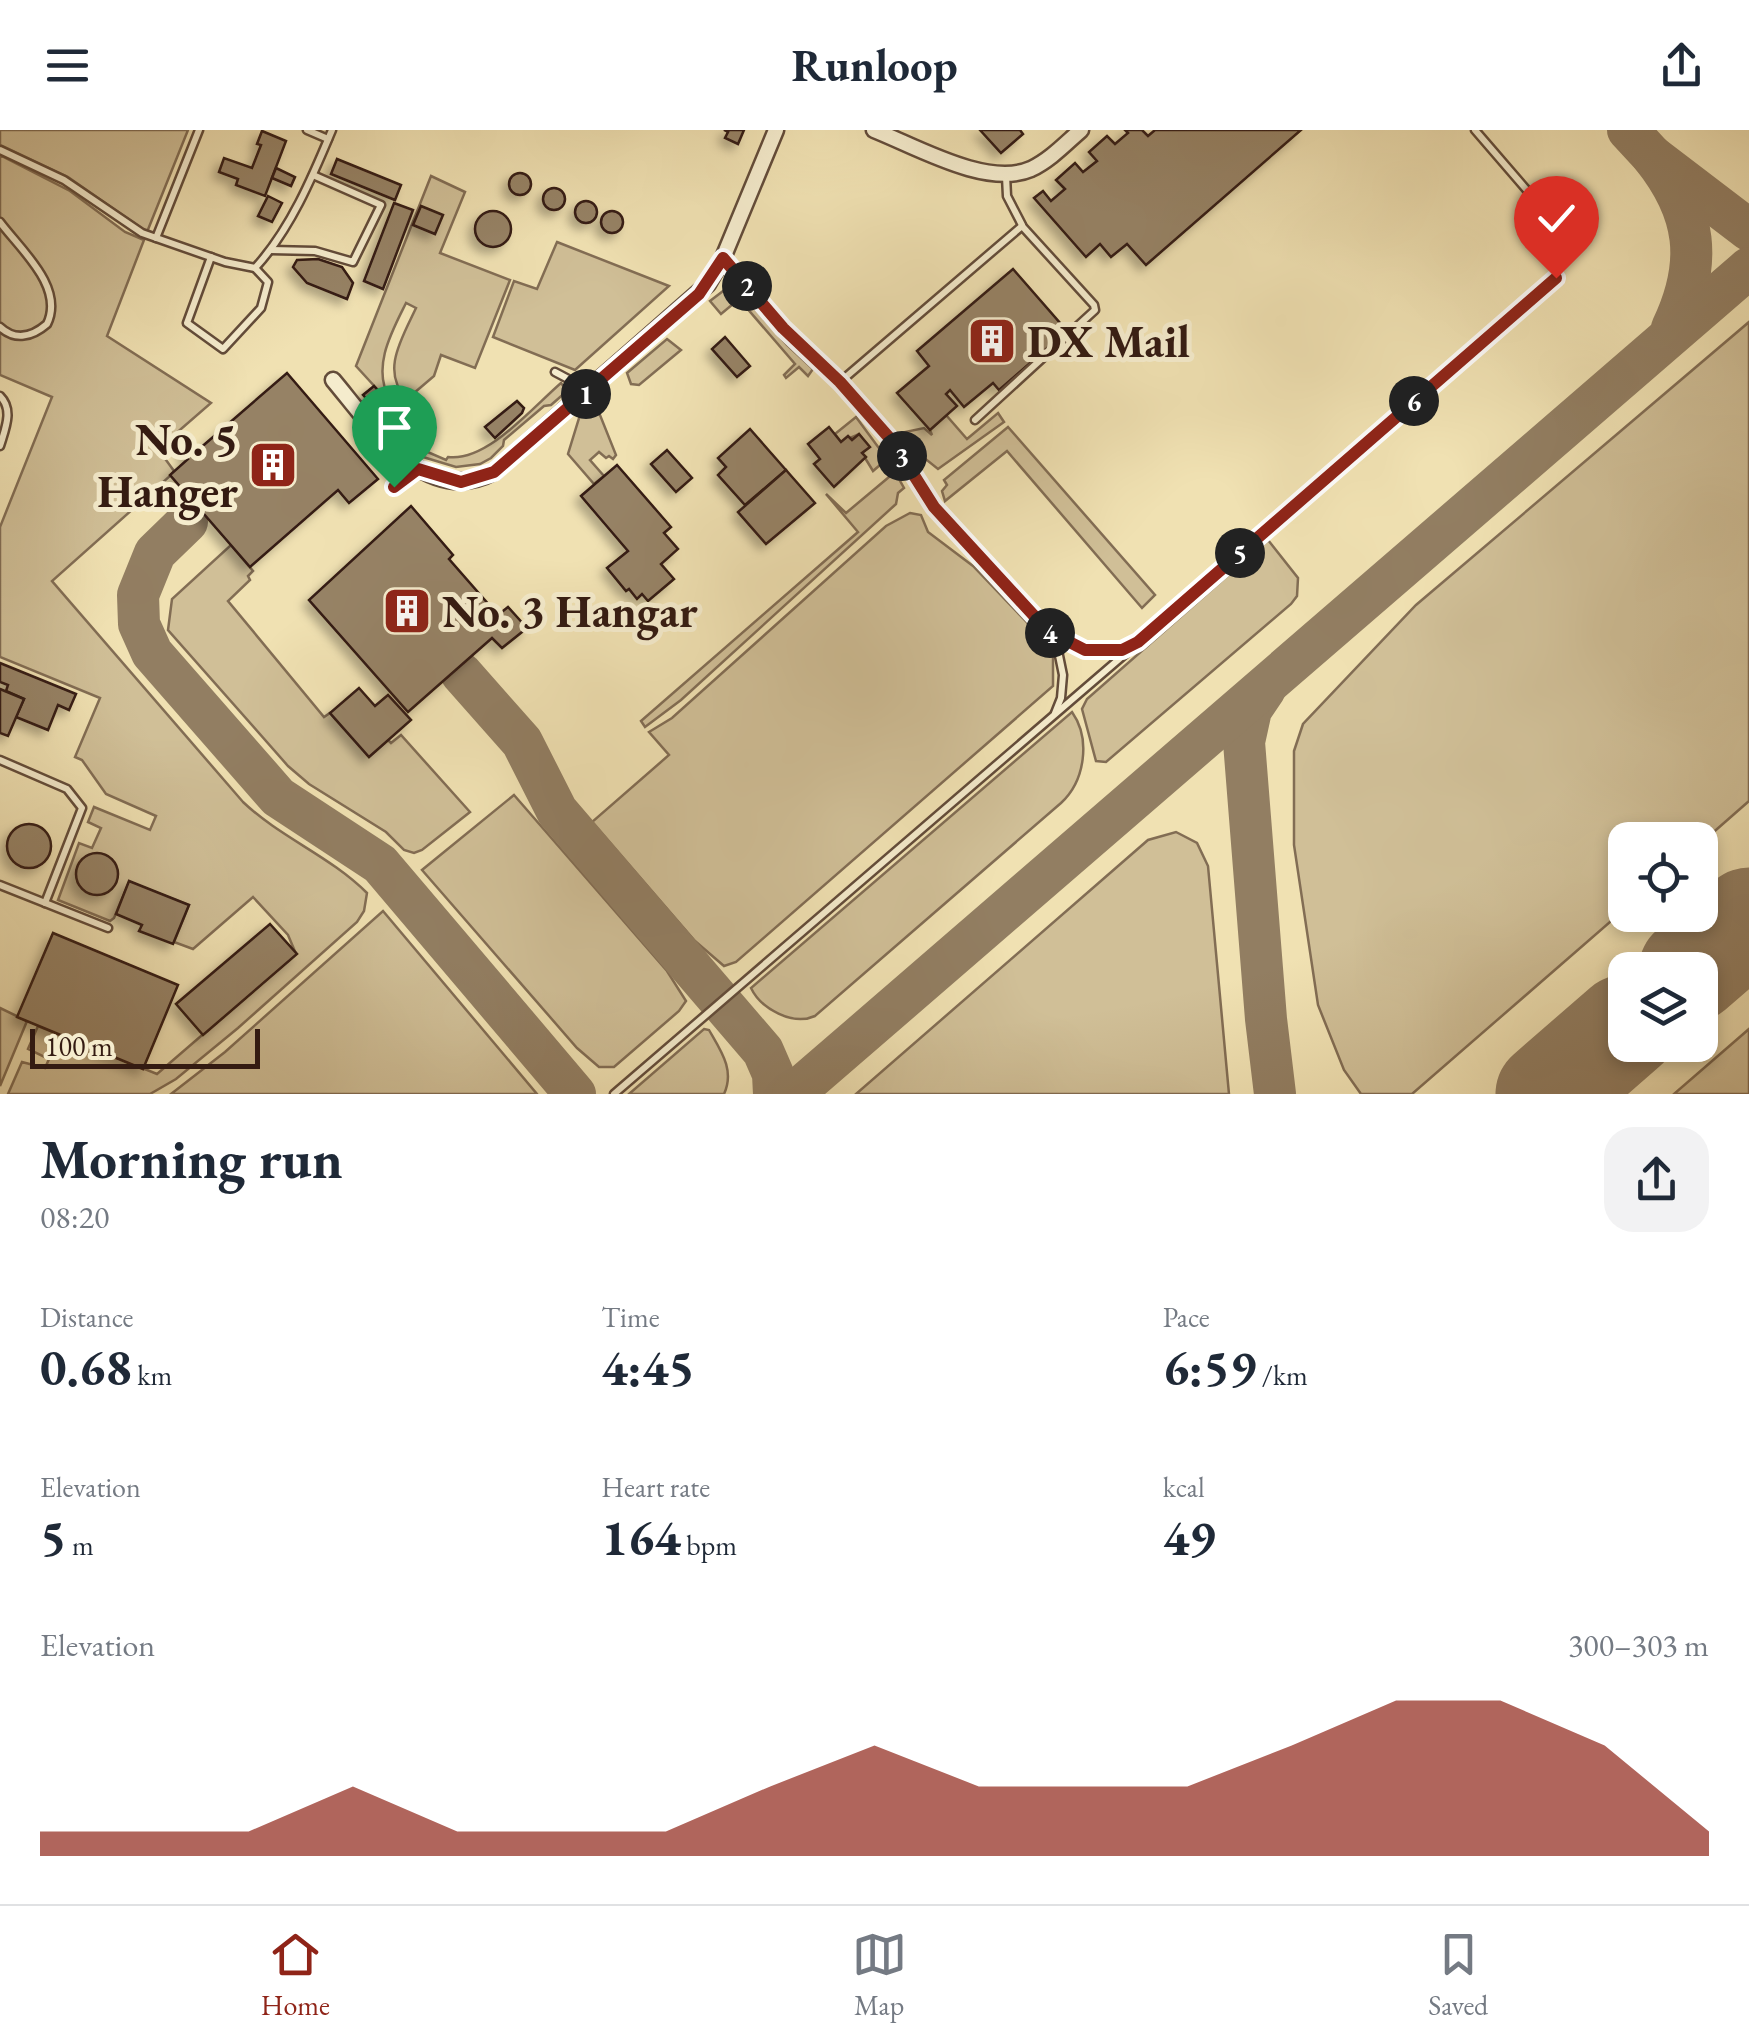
<!DOCTYPE html>
<html lang="en">
<head>
<meta charset="utf-8">
<style>
  body { margin:0; font-family:"EB Garamond",serif; background:#f2f2f3; color:#1f2937; height:100vh; display:flex; flex-direction:column; font-size:38px; white-space:nowrap }
  * { box-sizing:border-box; margin:0 }
  p { font-size:32px; color:#747a83 }
  .icon { flex:none; width:55px; height:55px; fill:none; stroke:currentColor; stroke-width:2; stroke-linecap:round; stroke-linejoin:round }
  .map { position:relative; height:964px; overflow:hidden }
  .sheet { display:flex; flex-direction:column; background:#fff; flex:1 }
  .sheet>* { flex:none }
  .buttons { position:absolute; left:1608px; top:692px; display:grid; gap:20px }
  .buttons a { display:grid; place-items:center; width:110px; height:110px; border-radius:20px; background:#fff; box-shadow:0 5px 15px #0003; font-size:50px }
  .scale { position:absolute; left:30px; bottom:25px; width:230px; box-sizing:border-box; padding-left:10px; border:5px solid #341b12; border-top:0; font-size:28px; line-height:35px; white-space:nowrap; color:#341b12; -webkit-text-stroke:8px #f5eccd; paint-order:stroke }
  .pin { position:absolute; display:grid; place-items:center; width:85px; height:85px; color:#fff; margin:-102px -42px; border-radius:50% 50% 50% 0; rotate:-45deg; box-shadow:0 0 10px #0007 }
  .pin .icon { rotate:45deg }
  .km { position:absolute; width:50px; height:50px; margin:-25px; border-radius:50%; background:#222; color:#fff; font-size:28px; line-height:50px; text-align:center }
  .round { display:grid; place-items:center; flex:none; width:105px; height:105px; border-radius:30px; background:#f2f2f3 }
  .head { display:flex; align-items:center; justify-content:space-between; height:170px; padding:0 40px }
  h1 { font-size:55px; font-weight:700; line-height:75px }
  .stats { display:grid; grid-template-columns:repeat(3,1fr); gap:15px; height:170px; padding:10px 40px }
  .stats div { display:grid; align-content:center }
  .stats b { font-size:50px; font-weight:700 }
  .stats small { font-size:28px; font-weight:400 }
  .stats p { font-size:28px }
  .chart { height:280px; padding:20px 40px }
  .chart p { display:flex; justify-content:space-between }
  .chart svg { width:100%; height:180px; margin-top:10px; fill:#8f2418; opacity:.7 }
  header { display:flex; justify-content:space-between; align-items:center; height:130px; padding:0 40px; background:#fff; font-size:45px; font-weight:700 }
  .tabs { display:flex; justify-content:space-around; align-items:center; height:140px; border-top:2px solid #e0e1e3; background:#fff; font-size:28px; color:#747a83 }
  .tabs a { display:grid; justify-items:center; gap:5px }
  .tabs .selected { color:#8f2418 }
  .map>svg:first-child { display:block }
  .green { fill:#d0bf97; stroke:#826d54; stroke-width:2.5 }
  .lines { fill:none; stroke-linecap:round; stroke-linejoin:round }
  .taxiway { stroke:#927e62; stroke-width:42 }
  .runway { stroke:#927e62; stroke-width:105 }
  .building { fill:#968265; stroke:#341b12; stroke-width:2.5; filter:url(#shadow) }
  .service-casing { stroke:#634c3a; stroke-width:11 }
  .minor-casing { stroke:#634c3a; stroke-width:19 }
  .service { stroke:#f5eccd; stroke-width:6 }
  .minor { stroke:#f5eccd; stroke-width:14 }
  .route-casing { stroke:#fff; stroke-width:20 }
  .route { stroke:#8f2418; stroke-width:12 }
  .labels { text-anchor:middle; stroke-width:10; stroke-linejoin:round; paint-order:stroke }
  .poi-label { font-size:45px; font-weight:bold; fill:#341b12; stroke:#f5eccd; text-anchor:start }
</style>
</head>
<body>
<header><svg class="icon" aria-label="menu" viewBox="0 0 24 24"><path d="M4 6h16M4 12h16M4 18h16"/></svg>Runloop<svg class="icon" aria-label="share" viewBox="0 0 24 24"><path d="M12 15V3M7 8l5-5 5 5M5 13v7h14v-7"/></svg></header>
<div class="map">
<svg width="1749" height="964" viewBox="0 0 1749 964">
  <defs>
    <filter id="shadow"><feDropShadow dx="-6" dy="6" stdDeviation="5" flood-color="#0004"/></filter>
  </defs>
  <rect width="100%" height="100%" fill="#f0e1b2"/>
  <filter id="stains"><feTurbulence type="fractalNoise" baseFrequency=".002" numOctaves="4"/><feColorMatrix values="0 0 0 0 .2 0 0 0 0 .09 0 0 0 0 .02 0 0 0 .5 -.17"/></filter>
  <radialGradient id="worn" r=".72"><stop offset=".6" stop-color="#630" stop-opacity="0"/><stop offset="1" stop-color="#630" stop-opacity=".3"/></radialGradient>
  <g class="green">
    <polygon points="0,0 188,0 147,102 68,47 0,15"/>
    <path d="M0,25L70,61L125,102L144,110L107,206L211,273L158,319L174,341L170,346L52,451L243,672C281,708 330,726 367,763L364,781L357,792L238,898L176,949L150,964H8L22,932L45,938L49,929L28,919L38,896L157,944L296,824L288,805L253,767L193,819L174,812L189,775L129,752L114,788L110,791L58,770L79,713L92,718L101,698L88,692L94,677L150,700L156,686L106,664L82,630L75,627L100,568L0,527V397L52,267L0,245Z"/>
    <path d="M431,46L465,62L440,123L510,150L475,238L441,225L434,246L407,269C380,242 402,208 416,178L406,173C392,201 371,238 390,269L388,271L356,236Z"/>
    <polygon points="557,112 669,156 575,240 493,207 514,151 537,159"/>
    <polygon points="731,155 736,157 787,215 813,239 808,246 799,237 786,248 784,245 795,234 739,169 721,184 710,171"/>
    <polygon points="1749,192 1749,671 1700,714 1700,710 1625,710 1625,779 1412,964 1361,964 1344,940 1318,875 1294,715 1294,621 1303,594 1416,475"/>
    <polygon points="667,209 681,220 639,255 631,254 627,243"/>
    <path d="M561,253L567,261L551,275L544,276L504,310L503,316L491,328L480,334L456,337L423,327V320L446,330L448,327C487,332 532,278 561,253Z"/>
    <polygon points="588,277 600,285 616,325 613,329 609,326 606,328 599,322 590,330 604,346 594,354 568,324 580,285"/>
    <polygon points="998,283 1004,292 938,339 923,327 905,302 924,298 932,305 930,300 946,285 967,309"/>
    <polygon points="856,287 887,329 873,341 862,323 869,317 859,304 841,312 835,304"/>
    <polygon points="1008,297 1155,465 1142,478 1007,321 945,371 942,361 947,355 944,350"/>
    <polygon points="895,342 904,358 898,363 896,374 681,570 645,597 641,591 858,402 826,364 846,383"/>
    <polygon points="910,383 921,385 928,402 973,436 1043,509 1053,528 1053,556 736,832 724,836 695,811 592,692 669,625 649,602 672,588 886,396"/>
    <polygon points="1268,410 1298,448 1297,466 1291,474 1106,632 1096,631 1082,579 1087,569"/>
    <polygon points="231,415 253,441 248,446 250,450 228,471 324,587 330,583 369,627 388,610 391,613 401,605 470,682 422,720 414,723 404,720 386,702 309,654 288,636 168,500 172,469"/>
    <path d="M1072,582C1091,609 1085,651 1061,673L815,886C793,896 761,879 751,858Z"/>
    <polygon points="514,665 667,841 686,871 679,881 614,937 599,937 577,918 422,740"/>
    <polygon points="1176,702 1197,713 1208,736 1229,964 856,964 1148,710"/>
    <polygon points="383,781 537,964 171,964 225,922"/>
    <polygon points="0,878 27,891 0,956"/>
    <path d="M704,899L709,900C721,921 735,940 724,964H629Z"/>
    <polygon points="1749,899 1749,964 1674,964"/>
  </g>
  <g class="lines">
    <g class="taxiway">
      <polyline points="1628,0 1652,26 1749,100"/>
      <path d="M1652,26C1697,82 1703,133 1672,198"/>
      <polyline points="187,392 155,423 138,465 139,494 152,523 278,667 380,734 575,964"/>
      <polyline points="461,543 522,612 557,681 763,921 773,944 774,964"/>
      <polyline points="1265,559 1251,580 1244,612 1266,889 1275,964"/>
      <polyline points="793,964 1749,138"/>
    </g>
    <g class="runway">
      <polyline points="1691,840 1749,790"/>
      <polyline points="1548,964 1625,897"/>
    </g>
  </g>
  <g class="building">
    <polygon points="724,0 744,0 738,14 725,8 728,2"/>
    <polygon points="980,0 1020,0 1023,4 1001,23"/>
    <polygon points="1125,0 1142,0 1148,6 1155,0 1301,0 1146,135 1127,114 1111,127 1100,114 1086,127 1034,68 1043,61 1051,71 1065,59 1056,50 1075,33 1083,42 1097,31 1089,22 1107,6 1115,14 1128,3"/>
    <polygon points="262,1 286,11 265,66 236,55 238,49 219,42 224,28 252,38 261,15 257,14"/>
    <polygon points="337,29 401,55 395,70 331,44"/>
    <polygon points="276,38 295,47 291,56 272,48"/>
    <circle cx="520" cy="54" r="11"/>
    <circle cx="554" cy="69" r="11"/>
    <polygon points="268,66 282,73 272,92 258,86"/>
    <circle cx="586" cy="82" r="11"/>
    <polygon points="394,73 413,80 383,159 364,151"/>
    <polygon points="421,76 443,85 435,104 413,95"/>
    <circle cx="612" cy="92" r="11"/>
    <circle cx="493" cy="99" r="18"/>
    <polygon points="318,129 342,137 353,153 347,169 307,153 293,137 297,130"/>
    <polygon points="1013,139 1067,201 999,260 993,253 964,277 950,260 946,264 957,276 930,300 897,263 929,236 917,221"/>
    <polygon points="725,207 750,236 737,247 712,219"/>
    <polygon points="287,243 378,349 349,373 338,360 250,437 170,345 188,329 178,313 183,308 198,320"/>
    <polygon points="374,256 406,291 396,301 363,265"/>
    <polygon points="517,271 524,278 522,283 495,308 485,297"/>
    <polygon points="829,297 841,312 848,306 852,310 859,304 870,317 862,323 866,327 834,357 814,334 820,329 808,314"/>
    <polygon points="750,299 786,340 745,375 718,345 726,337 718,328"/>
    <polygon points="667,320 692,348 676,362 651,334"/>
    <polygon points="617,335 671,397 664,403 678,419 661,434 674,449 648,471 642,464 637,469 629,459 626,461 607,438 628,421 581,366"/>
    <polygon points="786,340 815,373 766,414 738,382"/>
    <polygon points="411,376 453,425 449,429 498,485 508,477 527,498 502,518 492,508 408,582 309,470"/>
    <polygon points="0,533 76,564 69,580 58,575 48,600 16,587 24,569 6,561 8,555 0,552"/>
    <polygon points="359,558 375,576 388,565 411,590 369,627 330,583"/>
    <polygon points="0,559 24,569 8,606 0,603"/>
    <circle cx="29" cy="716" r="22"/>
    <circle cx="97" cy="744" r="21"/>
    <polygon points="129,751 189,775 173,814 139,801 142,795 116,784"/>
    <polygon points="270,794 297,824 203,905 176,874"/>
    <polygon points="53,803 178,855 143,939 17,887"/>
  </g>
  <g class="lines">
    <g class="service-casing">
      <g id="service">
        <polyline points="307,0 328,9"/>
        <path d="M0,20L64,50L142,103L225,132L255,138C290,100 312,48 332,0"/>
        <polyline points="1006,46 1007,66 1022,95"/>
        <path d="M0,92C20,119 65,157 47,194C32,207 15,211 0,197"/>
        <polyline points="156,108 199,0"/>
        <polyline points="271,120 315,121 353,132 381,75 313,45"/>
        <polyline points="211,127 187,193 223,219 261,178 268,152 255,138"/>
        <polyline points="724,129 783,198 857,271 893,312 934,377 1055,506 1063,545 1061,568 1055,583"/>
        <polyline points="555,242 589,260"/>
        <polyline points="840,252 1022,96 1094,175 1095,180 975,290"/>
        <path d="M0,266C14,280 5,299 0,316"/>
        <polyline points="394,357 417,340"/>
        <path d="M1055,506C1082,522 1110,528 1138,512L1556,148L1550,87L1475,0"/>
        <polyline points="0,630 67,659 82,678 45,773"/>
        <polyline points="0,755 108,798"/>
        <polyline points="614,964 1132,518"/>
      </g>
    </g>
    <g class="minor-casing">
      <g id="minor">
        <path d="M874,0C917,17 987,58 1031,39C1050,30 1065,14 1081,0"/>
        <path d="M333,250C371,295 425,379 494,342L708,154L723,128L776,0"/>
      </g>
    </g>
    <use href="#service" class="service"/>
    <use href="#minor" class="minor"/>
  </g>
  <g class="lines">
    <g class="route-casing">
      <polyline id="route" points="394,357 418,339 461,352 494,342 699,164 723,128 783,198 840,252 893,312 934,377 1048,501 1085,520 1122,520 1138,512 1556,148"/>
    </g>
    <use href="#route" class="route"/>
  </g>
  <defs>
    <g id="building-square" transform="scale(2.5)"><rect x="-9" y="-9" width="18" height="18" rx="4" fill="#8f2418" stroke="#f5eccd"/><path d="M-4-6H4V6H1V3H-1V6H-4ZM-2.5-4.3h1.7v1.8h-1.7ZM.8-4.3h1.7v1.8H.8ZM-2.5-1h1.7V.8h-1.7ZM.8-1h1.7V.8H.8Z" fill="#fff"/></g>
  </defs>
  <g fill-rule="evenodd">
    <use href="#building-square" x="992" y="211"/>
    <use href="#building-square" x="273" y="335"/>
    <use href="#building-square" x="407" y="481"/>
  </g>
  <g class="labels">
    <g class="poi-label">
      <text x="1027" y="227">DX Mail</text>
      <text x="238" y="325" text-anchor="end">No. 5<tspan x="238" dy="52">Hanger</tspan></text>
      <text x="442" y="497">No. 3 Hangar</text>
    </g>
  </g>
  <rect width="100%" height="100%" filter="url(#stains)"/>
  <rect width="100%" height="100%" fill="url(#worn)"/>
</svg>
<div class="buttons">
<a><svg class="icon" aria-label="locate" viewBox="0 0 24 24"><circle cx="12" cy="12" r="6"/><path d="M12 2v4M12 18v4M2 12h4M18 12h4"/></svg></a>
<a><svg class="icon" aria-label="layers" viewBox="0 0 24 24"><path d="M12 4l9 5-9 5-9-5zM3 14l9 5 9-5"/></svg></a>
</div>
<div class="scale">100 m</div>
<div class="pin" style="left:394px;top:357px;background:#1e9e55"><svg class="icon" aria-label="arrive" viewBox="0 0 24 24"><path d="M6 21V4h12l-3 4 3 4H6"/></svg></div>
<div class="pin" style="left:1556px;top:148px;background:#d93025"><svg class="icon" aria-label="check" viewBox="0 0 24 24"><path d="M5 12l5 5 9-10"/></svg></div>
<b class="km" style="left:586px;top:264px">1</b>
<b class="km" style="left:747px;top:156px">2</b>
<b class="km" style="left:902px;top:326px">3</b>
<b class="km" style="left:1050px;top:503px">4</b>
<b class="km" style="left:1240px;top:423px">5</b>
<b class="km" style="left:1414px;top:271px">6</b>
</div>
<section class="sheet">
<div class="head"><div><h1>Morning run</h1><p>08:20</p></div><a class="round"><svg class="icon" aria-label="share" viewBox="0 0 24 24"><path d="M12 15V3M7 8l5-5 5 5M5 13v7h14v-7"/></svg></a></div>
<div class="stats">
<div><p>Distance</p><b>0.68<small> km</small></b></div>
<div><p>Time</p><b>4:45</b></div>
<div><p>Pace</p><b>6:59<small> /km</small></b></div>
</div>
<div class="stats">
<div><p>Elevation</p><b>5<small> m</small></b></div>
<div><p>Heart rate</p><b>164<small> bpm</small></b></div>
<div><p>kcal</p><b>49</b></div>
</div>
<div class="chart"><p><span>Elevation</span>300–303 m</p>
<svg viewBox="0 0 160 44" preserveAspectRatio="none"><path d="M0 44V38L10 38L20 38L30 27L40 38L50 38L60 38L70 27L80 17L90 27L100 27L110 27L120 17L130 6L140 6L150 17L160 38V44z"/></svg>
</div>
</section>
<nav class="tabs">
<a class="selected"><svg class="icon" aria-label="home" viewBox="0 0 24 24"><path d="M3 11l9-7 9 7M6 9v11h12V9"/></svg>Home</a>
<a><svg class="icon" aria-label="map" viewBox="0 0 24 24"><path d="M3 6l6-2 6 2 6-2v14l-6 2-6-2-6 2zM9 4v14M15 6v14"/></svg>Map</a>
<a><svg class="icon" aria-label="saved" viewBox="0 0 24 24"><path d="M7 4h10v16l-5-4-5 4z"/></svg>Saved</a>
</nav>
</body>
</html>
